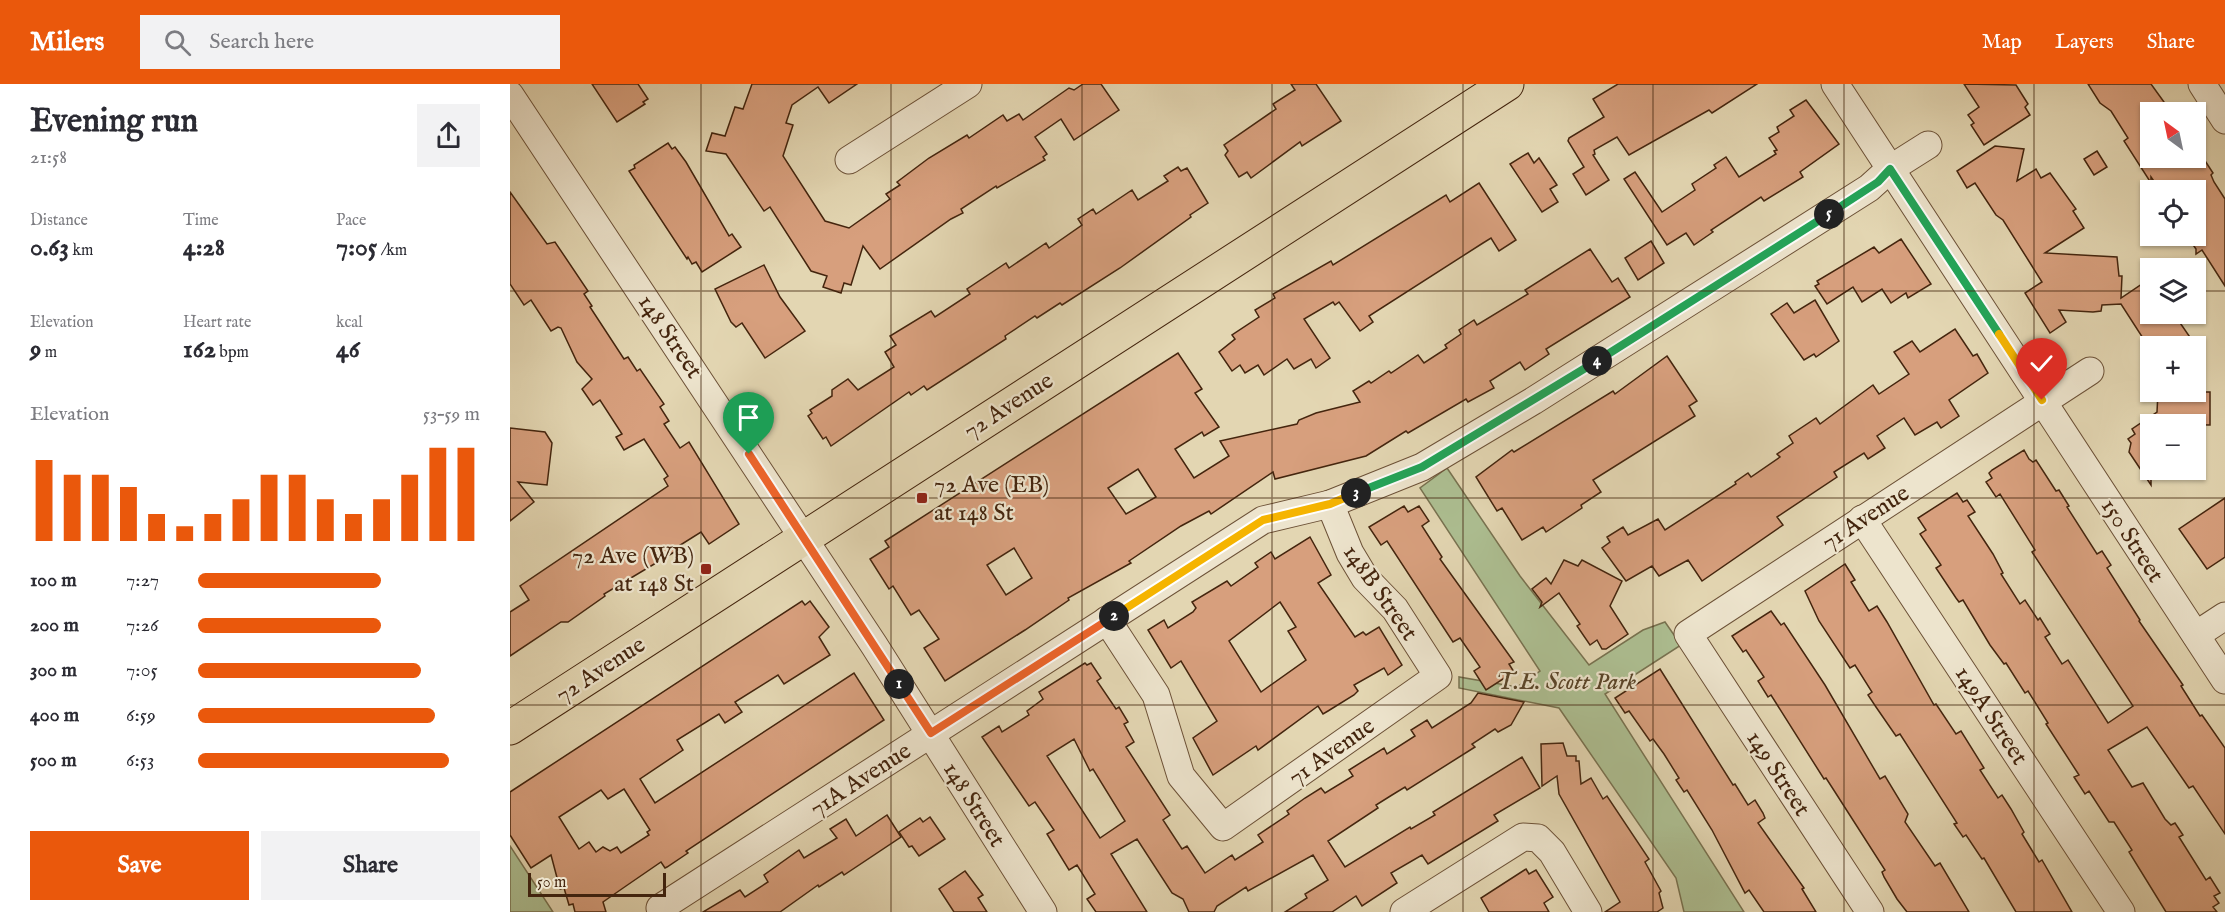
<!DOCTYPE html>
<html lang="en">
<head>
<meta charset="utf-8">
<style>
  body { margin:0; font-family:"IM FELL English",serif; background:#f2f2f3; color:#2b2b33; height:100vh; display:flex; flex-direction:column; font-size:22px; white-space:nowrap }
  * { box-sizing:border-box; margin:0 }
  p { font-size:20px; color:#7c7c81 }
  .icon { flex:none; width:33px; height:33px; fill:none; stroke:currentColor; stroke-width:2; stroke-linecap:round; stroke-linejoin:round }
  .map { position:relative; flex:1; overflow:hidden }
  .panel { display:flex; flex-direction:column; background:#fff; width:510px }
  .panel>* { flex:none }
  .needle { width:39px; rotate:327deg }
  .controls { position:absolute; left:1630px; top:18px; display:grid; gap:12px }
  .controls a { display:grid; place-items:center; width:66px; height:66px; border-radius:0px; background:#fff; box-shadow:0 2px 4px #0004; font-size:30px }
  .scale { position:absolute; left:18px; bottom:15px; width:138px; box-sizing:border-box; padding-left:6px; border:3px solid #44250e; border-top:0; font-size:16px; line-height:21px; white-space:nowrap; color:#44250e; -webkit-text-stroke:4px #ede4cd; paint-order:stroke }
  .pin { position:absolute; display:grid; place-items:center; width:51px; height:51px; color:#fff; margin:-62px -26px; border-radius:50% 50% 50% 0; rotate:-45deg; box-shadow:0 0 6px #0007 }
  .pin .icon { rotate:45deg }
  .km { position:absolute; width:30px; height:30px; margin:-15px; border-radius:50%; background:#222; color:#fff; font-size:16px; line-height:30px; text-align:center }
  .round { display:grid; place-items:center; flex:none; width:63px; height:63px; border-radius:0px; background:#f2f2f3 }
  .overview { display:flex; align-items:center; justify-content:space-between; height:102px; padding:0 30px }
  h1 { font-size:33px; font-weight:700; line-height:45px }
  .figures { display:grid; grid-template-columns:repeat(3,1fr); gap:9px; height:102px; padding:6px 30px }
  .figures div { display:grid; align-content:center }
  .figures b { font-size:26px; font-weight:700 }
  .figures small { font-size:16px; font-weight:400 }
  .figures p { font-size:16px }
  .chart { height:168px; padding:12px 30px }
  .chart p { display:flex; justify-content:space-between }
  .chart svg { width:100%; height:108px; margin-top:6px; stroke:#ea580c; stroke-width:6 }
  .cta { display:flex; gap:12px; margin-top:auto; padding:12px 30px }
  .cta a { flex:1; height:69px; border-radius:0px; background:#ea580c; color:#fff; font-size:24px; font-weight:700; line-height:69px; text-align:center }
  .cta a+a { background:#f2f2f3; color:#2b2b33 }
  ul { padding:0 30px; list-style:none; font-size:20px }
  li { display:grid; grid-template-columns:96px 72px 1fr; align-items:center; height:45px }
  li i { height:15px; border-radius:8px; background:#ea580c }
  header { display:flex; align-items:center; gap:36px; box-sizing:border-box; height:84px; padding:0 30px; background:#ea580c; color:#fff }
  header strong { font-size:28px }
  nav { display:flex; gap:33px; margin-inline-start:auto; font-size:21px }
  .search { width:420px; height:54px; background:#f2f2f3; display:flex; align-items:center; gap:15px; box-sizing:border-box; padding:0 21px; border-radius:0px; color:#7c7c81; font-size:22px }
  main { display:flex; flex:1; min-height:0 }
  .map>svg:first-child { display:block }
  .green { fill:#adbf92; stroke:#787250; stroke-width:1.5 }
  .building { fill:#d79f7d; stroke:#44250e; stroke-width:1.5; fill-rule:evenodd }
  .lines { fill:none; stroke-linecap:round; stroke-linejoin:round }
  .minor-casing { stroke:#6c5137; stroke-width:29 }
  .major-casing { stroke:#44250e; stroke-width:35 }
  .minor { stroke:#ede4cd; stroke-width:27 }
  .major { stroke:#e3d6b2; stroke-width:33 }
  .split-1-casing { stroke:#fff; stroke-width:12 }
  .split-2-casing { stroke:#fff; stroke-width:12 }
  .split-3-casing { stroke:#fff; stroke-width:12 }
  .split-4-casing { stroke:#fff; stroke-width:12 }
  .split-5-casing { stroke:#fff; stroke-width:12 }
  .split-6-casing { stroke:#fff; stroke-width:12 }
  .split-7-casing { stroke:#fff; stroke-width:12 }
  .split-1 { stroke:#f0652b; stroke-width:8 }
  .split-2 { stroke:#f0652b; stroke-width:8 }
  .split-3 { stroke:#f5b400; stroke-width:8 }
  .split-4 { stroke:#22a559; stroke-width:8 }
  .split-5 { stroke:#22a559; stroke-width:8 }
  .split-6 { stroke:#22a559; stroke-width:8 }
  .split-7 { stroke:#f5b400; stroke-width:8 }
  .grid { fill:none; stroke:#44250e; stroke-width:1.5; stroke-opacity:0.55 }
  .poi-dot { fill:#8f2418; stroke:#ede4cd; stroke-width:2 }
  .labels { text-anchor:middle; stroke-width:4.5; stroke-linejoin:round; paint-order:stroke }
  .street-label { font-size:24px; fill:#44250e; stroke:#ede4cd }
  .poi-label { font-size:24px; fill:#44250e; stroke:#ede4cd; text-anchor:start }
  .park-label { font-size:24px; font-style:italic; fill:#594428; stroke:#ede4cd }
</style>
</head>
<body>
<header>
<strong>Milers</strong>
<div class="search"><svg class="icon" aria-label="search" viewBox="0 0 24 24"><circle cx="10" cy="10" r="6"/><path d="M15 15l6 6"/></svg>Search here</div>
<nav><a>Map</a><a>Layers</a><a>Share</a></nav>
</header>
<main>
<section class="panel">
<div class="overview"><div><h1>Evening run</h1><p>21:58</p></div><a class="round"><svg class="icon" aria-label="share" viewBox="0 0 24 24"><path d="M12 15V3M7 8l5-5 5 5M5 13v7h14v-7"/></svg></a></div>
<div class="figures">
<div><p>Distance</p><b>0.63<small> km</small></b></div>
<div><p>Time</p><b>4:28</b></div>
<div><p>Pace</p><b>7:05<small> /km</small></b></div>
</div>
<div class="figures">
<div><p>Elevation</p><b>9<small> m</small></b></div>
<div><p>Heart rate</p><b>162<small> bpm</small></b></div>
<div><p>kcal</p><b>46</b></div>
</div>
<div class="chart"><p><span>Elevation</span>53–59 m</p>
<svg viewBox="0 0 160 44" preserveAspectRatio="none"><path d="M5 44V11M15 44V17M25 44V17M35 44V22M45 44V33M55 44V38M65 44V33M75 44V27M85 44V17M95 44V17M105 44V27M115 44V33M125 44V27M135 44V17M145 44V6M155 44V6"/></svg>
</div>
<ul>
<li><b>100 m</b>7:27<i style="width:65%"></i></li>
<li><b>200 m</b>7:26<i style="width:65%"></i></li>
<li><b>300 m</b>7:05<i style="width:79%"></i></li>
<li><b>400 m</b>6:59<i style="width:84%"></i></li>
<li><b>500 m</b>6:53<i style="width:89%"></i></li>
</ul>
<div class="cta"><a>Save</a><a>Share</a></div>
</section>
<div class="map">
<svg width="1715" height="828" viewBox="0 0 1715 828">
  <rect width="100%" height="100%" fill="#e3d6b2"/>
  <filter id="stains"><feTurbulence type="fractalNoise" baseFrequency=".00333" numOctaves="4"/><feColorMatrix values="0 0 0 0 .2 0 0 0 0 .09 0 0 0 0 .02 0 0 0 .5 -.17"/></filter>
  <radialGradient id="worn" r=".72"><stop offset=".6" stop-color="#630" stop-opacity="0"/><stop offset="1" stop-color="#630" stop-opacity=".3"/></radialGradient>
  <g class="green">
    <polygon points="937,384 1010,492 1079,581 1133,546 1155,538 1171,561 1095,610 1234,828 1174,828 1166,794 1049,624 949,604 949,593 1007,603 1030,587 910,404"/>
    <polygon points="0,762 43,828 0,828"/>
  </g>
  <g class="building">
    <polygon points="82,0 128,0 138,15 133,18 135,20 107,38"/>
    <polygon points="242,0 347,0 319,19 308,3 282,21 276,39 283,41 273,72 315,137 339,144 380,115 376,110 390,101 387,98 419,74 457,51 459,54 493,31 497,37 509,30 513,36 559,4 564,6 573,0 591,0 609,26 564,56 551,35 525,53 537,70 533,73 535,76 487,104 486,102 451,125 453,129 441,135 370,185 353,162 341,201 334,199 331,209 313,203 317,192 301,187 260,123 254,127 216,70 196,67 202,49 215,52 225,23 233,25"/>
    <polygon points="781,0 806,0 831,37 792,62 790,58 741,94 737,88 729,93 715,71 718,67 714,61 766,25 763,20 785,6"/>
    <polygon points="1108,0 1247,0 1202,29 1199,26 1119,71 1107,53 1084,66 1085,70 1083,71 1099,96 1076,111 1063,90 1074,83 1058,57 1059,54 1094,33 1083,15"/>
    <polygon points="1454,0 1506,1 1518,20 1515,23 1520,31 1474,61 1461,41 1464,39 1458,31 1469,23"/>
    <polygon points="1578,0 1641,0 1654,18 1654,24 1641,28 1641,74 1683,74 1686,79 1686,63 1703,89 1701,91 1704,98 1715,115 1715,202 1692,166 1686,170 1686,165 1677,152 1686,152 1686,106 1650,106 1641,93 1641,99 1614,57 1618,54 1601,27 1590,19"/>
    <polygon points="1296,16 1329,60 1290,88 1293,93 1254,117 1251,113 1201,146 1203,148 1184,161 1176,149 1157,161 1114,95 1125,88 1152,128 1185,106 1182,100 1206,84 1204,81 1216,73 1229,93 1266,70 1264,67 1267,66 1259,54 1269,48 1267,43 1284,32 1280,26"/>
    <polygon points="158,59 162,65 165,63 176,78 219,152 222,150 231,163 192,188 186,178 182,180 178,173 177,175 119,87 125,84 124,81"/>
    <polygon points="1485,62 1514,65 1507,97 1526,85 1531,94 1540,89 1566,125 1563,127 1574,144 1535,169 1607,173 1609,192 1612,192 1611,214 1641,194 1641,230 1664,230 1686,262 1638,262 1611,220 1592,221 1591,227 1583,228 1549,226 1556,238 1540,249 1515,209 1532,198 1493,136 1486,131 1465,99 1457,104 1447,87"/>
    <polygon points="1587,67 1597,83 1584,91 1574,75"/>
    <polygon points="1018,69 1024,79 1029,74 1047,101 1040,105 1048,118 1032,128 1000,80"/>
    <polygon points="668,83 671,87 677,84 698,119 680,131 681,133 610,184 552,221 550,219 527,234 525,232 495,252 496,255 417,306 414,302 401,311 399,308 321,362 316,353 313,355 298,332 302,329 300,326 322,312 322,306 338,295 348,306 384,283 375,268 386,261 380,252 421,227 425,233 460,210 457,205 496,179 499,184 536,159 539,164 572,141 568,135 583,125 586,130 622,106 628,116 658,97 654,92"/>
    <polygon points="969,99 1006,156 989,167 981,154 973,159 859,232 863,238 850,247 829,218 825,221 823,218 794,235 820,274 806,284 801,275 784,285 777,275 754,291 748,281 735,289 730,281 722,287 709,268 725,255 722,251 749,233 745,226 765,214 763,210 821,177 823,181 936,111 940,118"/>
    <polygon points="0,108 37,160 45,158 78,207 74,210 82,222 80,223 114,275 118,273 127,287 130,285 154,320 150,323 159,337 154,340 170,364 179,358 229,440 199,460 191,448 164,465 166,467 94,510 95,512 58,538 51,538 0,572 0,528 19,516 10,502 158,402 154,395 158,392 134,355 114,366 106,353 112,350 90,316 83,321 72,305 82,295 67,278 51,244 48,243 41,247 21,216 14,221 0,200"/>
    <polygon points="1391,155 1421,200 1398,214 1396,209 1381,219 1372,205 1352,218 1343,203 1317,220 1305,202 1309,200 1307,197 1364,163 1369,169"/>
    <polygon points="1141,157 1154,179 1128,196 1115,174"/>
    <path d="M1080,165L1102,198L1108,194L1120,213L1036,265L1039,270L1015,286L1010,278L980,297L984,304L958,318L956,315L898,349L896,347L856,372L765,395L763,388L701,430L699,427L671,442L619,477L621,479L558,514L559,516L515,546L435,597L414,564L429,555L409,526L401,531L383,502L379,505L360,475L379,463L375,457L668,269L692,305L685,309L709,343L694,352L692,348L665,365L684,394L719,372L710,357L787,340L789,336L806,329L850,318L843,307L859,297L861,299L879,287L881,289L908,271L914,279L937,264L935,261L951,250L949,246L964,236L967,241L1018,210L1015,206ZM628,385L646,413L616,430L598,404ZM504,464L522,494L496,511L477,481Z"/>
    <polygon points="254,181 270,213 295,247 255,274 232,239 226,243 221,238 205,205"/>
    <polygon points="1305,216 1329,257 1306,273 1304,270 1294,276 1261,230 1277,219 1284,229"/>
    <polygon points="1445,245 1463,272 1467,270 1478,289 1439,316 1449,332 1431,344 1427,338 1405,351 1394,334 1367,352 1375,364 1358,375 1354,369 1324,388 1327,393 1267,433 1273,441 1192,497 1178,476 1149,492 1142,482 1116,497 1092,464 1100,458 1097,453 1113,443 1118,451 1148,435 1155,446 1226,400 1225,398 1238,389 1241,393 1270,373 1267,370 1283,359 1279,352 1306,334 1310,340 1363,301 1369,310 1399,290 1384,268 1402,257 1410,268"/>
    <polygon points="1157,272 1187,317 1179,322 1185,332 1083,396 1091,408 1071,421 1072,424 1036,448 1033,443 1012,456 992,424 987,427 966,393 1002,366 1004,368 1103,307 1105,310"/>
    <polygon points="1648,308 1700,308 1700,341 1641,340 1641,401 1619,368 1621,359 1618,355 1625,350 1622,345 1647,328"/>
    <polygon points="0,344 35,348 42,359 37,401 8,398 24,418 0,437"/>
    <polygon points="1514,366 1519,375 1523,378 1526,376 1546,407 1549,406 1559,422 1557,423 1587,470 1592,467 1601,481 1597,484 1630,536 1629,537 1673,601 1671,602 1690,632 1692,631 1715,664 1715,750 1683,702 1679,704 1637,643 1598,666 1622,703 1633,699 1655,735 1661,741 1665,739 1673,751 1669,753 1696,796 1700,793 1710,809 1704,812 1709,819 1703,823 1707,828 1656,828 1619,768 1622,766 1604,738 1599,738 1579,707 1575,710 1564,693 1569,691 1536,640 1538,639 1518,607 1515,609 1496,579 1494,580 1480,561 1453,516 1449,518 1446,514 1426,484 1431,481 1410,450 1416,446 1408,434 1447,409 1453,418 1457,416 1465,428 1458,432 1483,470 1493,489 1491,490 1510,520 1515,516 1528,536 1530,534 1540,550 1535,553 1552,580 1558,576 1598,639 1623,622 1522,468 1525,466 1490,410 1486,413 1476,398 1482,394 1479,389 1482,386"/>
    <polygon points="1715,414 1715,473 1697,485 1669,445"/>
    <polygon points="894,422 898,428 909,422 919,437 912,442 932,473 930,475 1004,578 999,580 1004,588 976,606 964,587 970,583 950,554 943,558 877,457 871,461 859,443"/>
    <path d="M800,453L821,491L808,499L845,553L853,548L856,551L869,543L892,581L878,591L874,584L844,601L848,607L844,611L818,627L813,630L808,622L748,666L746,662L703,691L683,654L707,637L671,577L661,584L638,546L654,536L658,544L683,528L686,524L682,518L717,497L721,502L748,483L745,479L761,468L765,475ZM770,518L786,543L778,547L796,576L751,608L719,557Z"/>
    <polygon points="1054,476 1068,482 1072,476 1112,497 1100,522 1118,550 1096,565 1092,565 1087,556 1080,561 1067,542 1070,540 1049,509 1030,523 1032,518 1022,505 1036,494 1041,500"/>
    <polygon points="1335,480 1345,496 1341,498 1359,527 1367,522 1377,538 1424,621 1426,620 1446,650 1451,647 1474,684 1470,686 1488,714 1492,711 1501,725 1514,748 1512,750 1529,778 1532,776 1562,828 1506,828 1474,774 1472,775 1456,751 1453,753 1444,740 1447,739 1390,650 1386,652 1366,623 1358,611 1362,608 1345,581 1340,584 1309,537 1295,507"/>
    <path d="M292,517L295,521L300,517L319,543L309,553L320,571L274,600L268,591L225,618L232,628L215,639L209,630L167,656L173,666L130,695L145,719L344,589L374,636L176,767L178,769L157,783L155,784L151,778L116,802L93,818L96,828H65L63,820L59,821L54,804L50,805L41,771L21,784L0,751V708ZM114,705L140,746L137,748L139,751L111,769L107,763L100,767L93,763L86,768L79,758L69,765L49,733L91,706L98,715Z"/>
    <polygon points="1261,527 1271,541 1274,539 1315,601 1370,695 1375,692 1398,730 1395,738 1425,782 1430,779 1459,828 1397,828 1387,815 1374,793 1372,788 1375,786 1325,708 1316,694 1314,695 1261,611 1258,613 1248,597 1254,593 1236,566 1233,568 1222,552"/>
    <path d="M575,579L577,581L581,579L591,594L587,597L606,625L609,623L618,638L614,640L624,658L616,663L660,731L653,736L672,765L677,762L695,789L722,771L725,776L753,758L748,751L779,730L777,727L795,714L811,704L815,709L843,692L839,686L874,664L877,670L905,652L901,646L917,636L922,644L961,619L968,609L1014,618L1001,641L988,648L985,645L962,660L965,663L897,706L895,703L882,711L866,721L868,724L818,757L835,783L900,743L901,745L925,731L923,728L1012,673L1030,704L984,731L988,737L918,780L912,771L881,789L887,799L852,822L846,812L822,828H775L797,814L795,810L818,796L803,771L738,807L736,803L707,822L704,828H679L673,815L662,809L627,755L601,770L637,828H586L577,815L585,810L567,781L559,786L537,750L544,746L525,718L519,722L472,653L489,642L492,648L519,631L517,627L533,615L529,608ZM564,655L580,687L583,685L615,737L590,754L537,672Z"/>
    <polygon points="1150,585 1223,701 1225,700 1238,721 1245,716 1253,729 1255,734 1248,739 1294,804 1292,805 1306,828 1254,828 1239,806 1235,809 1202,746 1177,706 1174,708 1166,696 1169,694 1154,670 1143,655 1140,657 1119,627 1115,629 1105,614"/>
    <polygon points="1053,659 1057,672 1066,672 1066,677 1069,677 1071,700 1081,694 1093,715 1097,712 1139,775 1135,778 1151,807 1149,809 1153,824 1147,828 1095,828 1110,818 1049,710 1047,692 1032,702 1031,660"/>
    <polygon points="377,731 391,753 334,791 332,788 309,803 308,801 270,828 193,828 230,806 235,813 258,798 254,791 289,766 294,774 327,754 320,745 336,735 346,752"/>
    <polygon points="420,733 435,755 409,772 402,762 399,763 389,748 410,734 413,738"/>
    <polygon points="1016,785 1019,790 1026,786 1043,813 1034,819 1039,828 979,828 971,814"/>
    <polygon points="455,787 473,811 468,814 477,828 444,828 429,805"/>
  </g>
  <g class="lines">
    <g class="minor-casing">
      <g id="minor">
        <polyline points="1325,0 1715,596"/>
        <polyline points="1692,0 1715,36"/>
        <polyline points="0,11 364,561 533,828"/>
        <polyline points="339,76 458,0"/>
        <polyline points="1352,435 1611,828"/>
        <polyline points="597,536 646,611 671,692 713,743 928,592 885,525 855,494 840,469 820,420"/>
        <polyline points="1686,551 1715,532"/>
        <polyline points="152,828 150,824 753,436 820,420 912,383 1023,317 1359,104 1380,85 1418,61"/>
        <polyline points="894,828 1013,753 1028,754 1042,768 1078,828"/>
        <polyline points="1360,828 1178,550 1580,287"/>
      </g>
    </g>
    <g class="major-casing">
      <polyline id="major" points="0,644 997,0"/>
    </g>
    <use href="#minor" class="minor"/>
    <use href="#major" class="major"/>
  </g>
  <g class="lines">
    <g class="split-1-casing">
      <polyline id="split-1" points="239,370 389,600"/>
    </g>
    <g class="split-2-casing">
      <polyline id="split-2" points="389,600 421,649 604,532"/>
    </g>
    <g class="split-3-casing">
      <polyline id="split-3" points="604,532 753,436 820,420 846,409"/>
    </g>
    <g class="split-4-casing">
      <polyline id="split-4" points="846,409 912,383 1087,277"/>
    </g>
    <g class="split-5-casing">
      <polyline id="split-5" points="1087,277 1319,130"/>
    </g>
    <g class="split-6-casing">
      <polyline id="split-6" points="1319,130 1368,98 1380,85 1489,250"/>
    </g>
    <g class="split-7-casing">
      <polyline id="split-7" points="1489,250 1532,316"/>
    </g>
    <use href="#split-1" class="split-1"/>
    <use href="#split-2" class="split-2"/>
    <use href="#split-3" class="split-3"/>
    <use href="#split-4" class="split-4"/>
    <use href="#split-5" class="split-5"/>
    <use href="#split-6" class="split-6"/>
    <use href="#split-7" class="split-7"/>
  </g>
  <path class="grid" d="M191,0V828M381,0V828M572,0V828M762,0V828M953,0V828M1143,0V828M1334,0V828M1524,0V828M0,207H1641M1686,207H1715M0,414H1715M0,621H1715"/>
  <g class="poi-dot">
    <rect x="406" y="408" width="12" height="12" rx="3"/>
    <rect x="190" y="479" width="12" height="12" rx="3"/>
  </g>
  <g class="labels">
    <g class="street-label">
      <text transform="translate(161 252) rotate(56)" y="8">148 Street</text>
      <text transform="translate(498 321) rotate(-33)" y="8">72 Avenue</text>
      <text transform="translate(1355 433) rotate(-33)" y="8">71 Avenue</text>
      <text transform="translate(1623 456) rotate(57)" y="8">150 Street</text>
      <text transform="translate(871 508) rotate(55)" y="8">148B Street</text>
      <text transform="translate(90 585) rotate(-33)" y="8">72 Avenue</text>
      <text transform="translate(1482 631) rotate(57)" y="8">149A Street</text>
      <text transform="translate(821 667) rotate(-35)" y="8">71 Avenue</text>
      <text transform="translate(1269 689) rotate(57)" y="8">149 Street</text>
      <text transform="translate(350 695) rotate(-33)" y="8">71A Avenue</text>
      <text transform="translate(465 720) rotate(58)" y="8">148 Street</text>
    </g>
    <g class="poi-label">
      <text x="424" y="408">72 Ave (EB)<tspan x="424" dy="28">at 148 St</tspan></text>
      <text x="184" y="479" text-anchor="end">72 Ave (WB)<tspan x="184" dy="28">at 148 St</tspan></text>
    </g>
    <g class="park-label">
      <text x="1056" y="605">T.E. Scott Park</text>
    </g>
  </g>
  <rect width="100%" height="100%" filter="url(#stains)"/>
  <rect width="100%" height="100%" fill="url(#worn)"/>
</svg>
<div class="controls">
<a><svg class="needle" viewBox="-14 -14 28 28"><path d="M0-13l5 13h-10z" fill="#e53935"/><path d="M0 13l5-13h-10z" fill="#7c7c81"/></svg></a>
<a><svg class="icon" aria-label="locate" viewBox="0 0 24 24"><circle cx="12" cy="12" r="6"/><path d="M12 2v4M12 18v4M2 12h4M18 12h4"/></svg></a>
<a><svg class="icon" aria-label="layers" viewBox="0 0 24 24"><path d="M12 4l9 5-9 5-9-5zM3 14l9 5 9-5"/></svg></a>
<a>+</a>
<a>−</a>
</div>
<div class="scale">50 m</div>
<div class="pin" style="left:239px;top:370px;background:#1e9e55"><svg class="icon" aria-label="arrive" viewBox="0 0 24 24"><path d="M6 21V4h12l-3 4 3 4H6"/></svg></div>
<div class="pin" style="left:1532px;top:316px;background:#d93025"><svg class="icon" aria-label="check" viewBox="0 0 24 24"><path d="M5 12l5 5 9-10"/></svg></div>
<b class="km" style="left:389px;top:600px">1</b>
<b class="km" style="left:604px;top:532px">2</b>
<b class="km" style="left:846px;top:409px">3</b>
<b class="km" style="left:1087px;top:277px">4</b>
<b class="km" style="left:1319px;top:130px">5</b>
</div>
</main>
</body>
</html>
